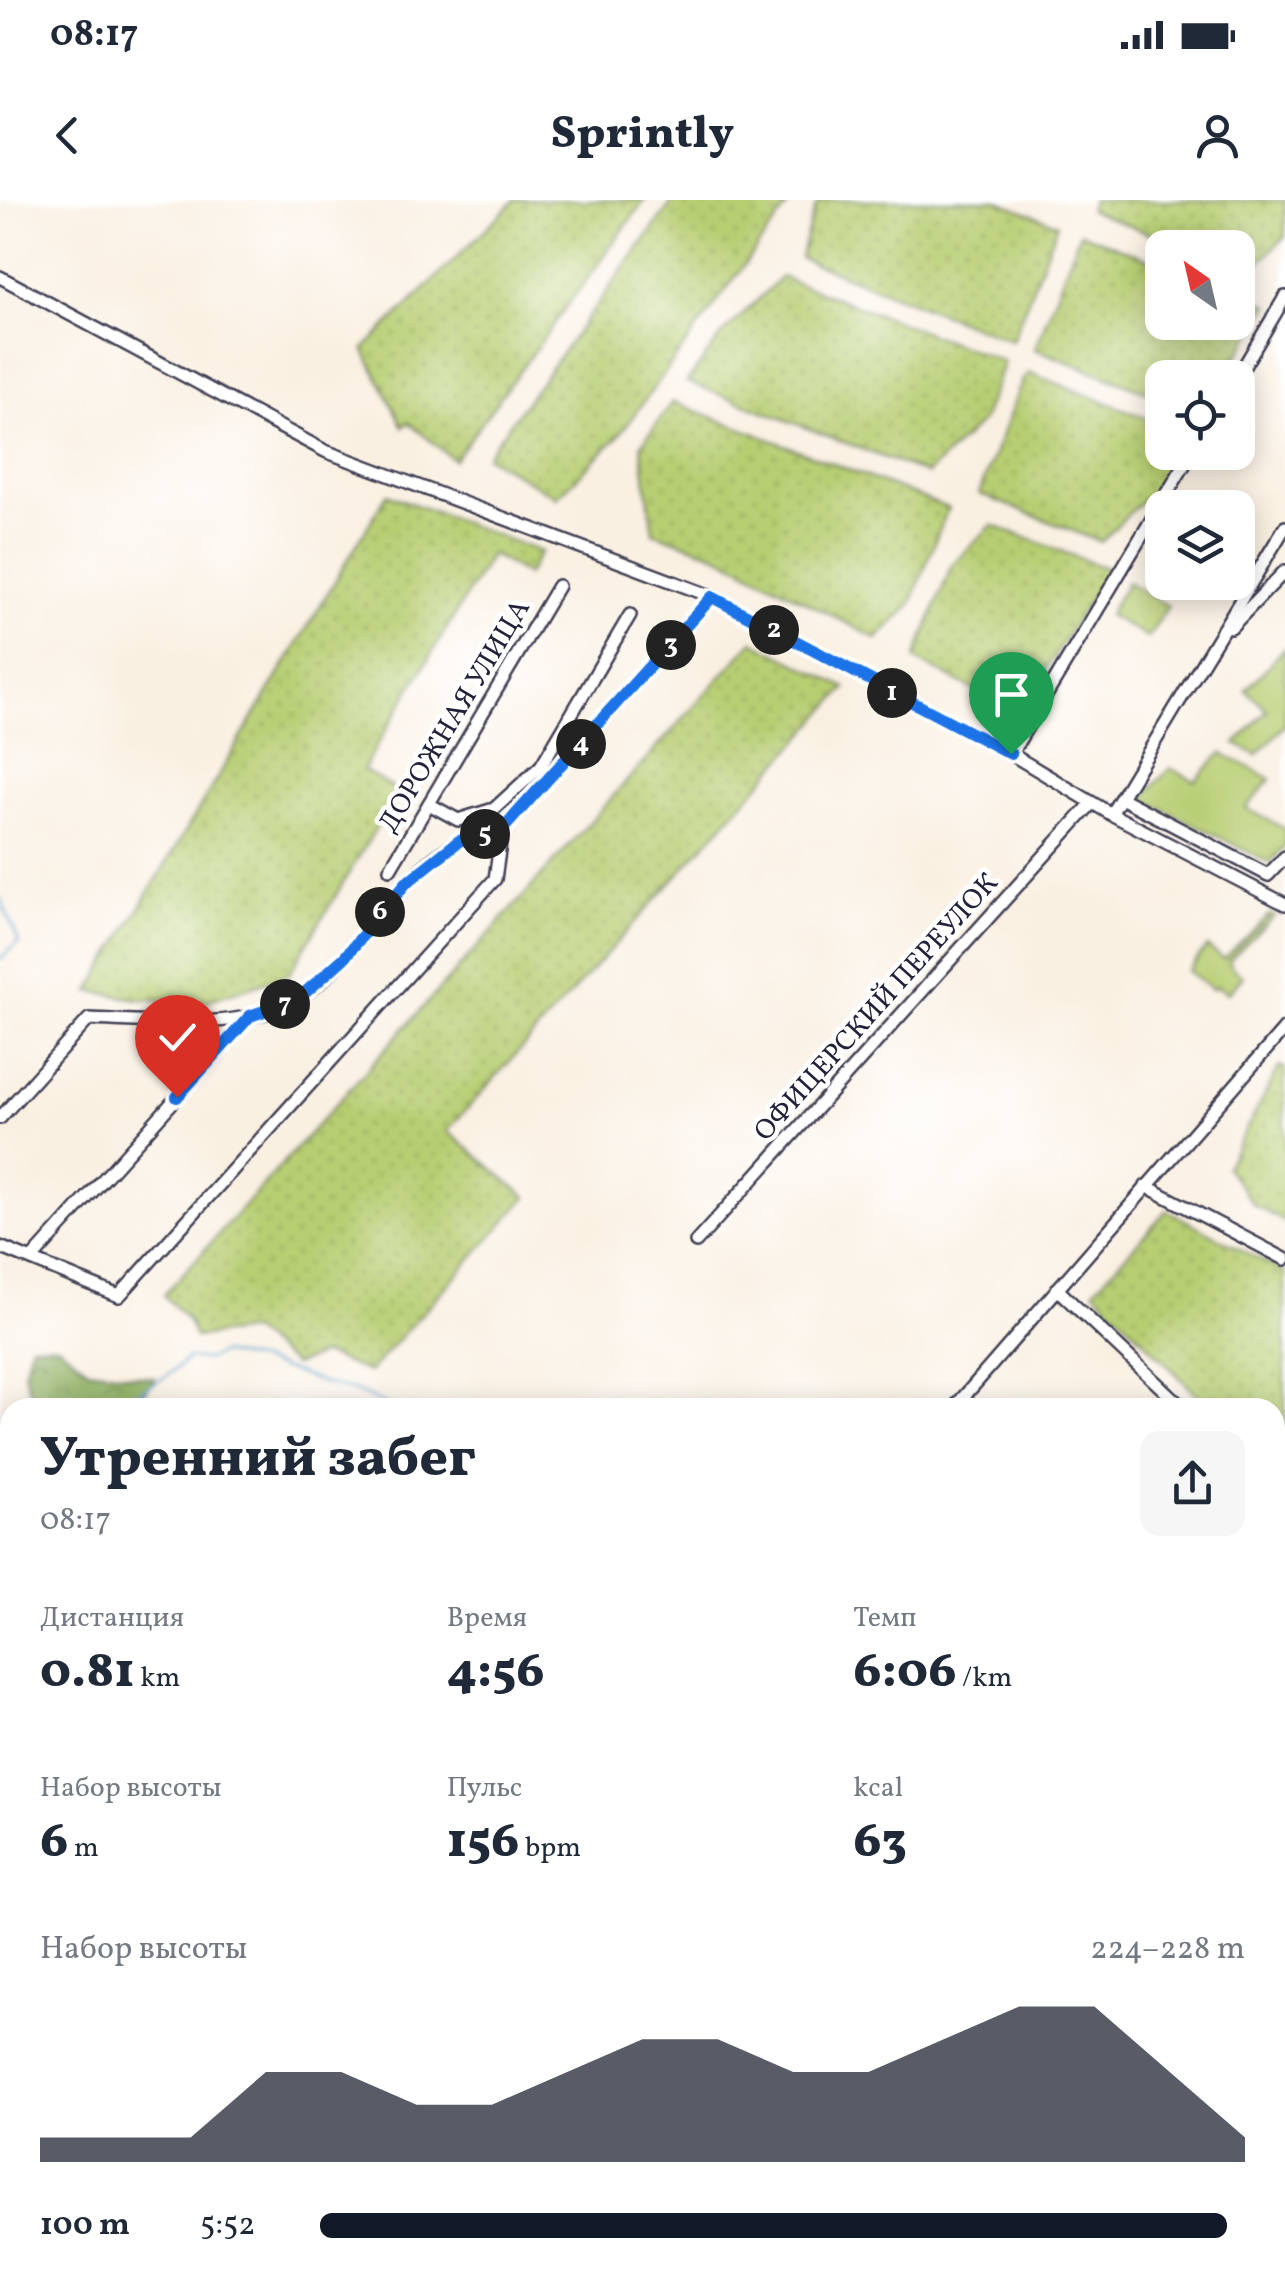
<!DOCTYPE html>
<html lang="ru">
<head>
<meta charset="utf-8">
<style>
  body { margin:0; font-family:Vollkorn,serif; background:#f6f6f7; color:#1f2937; height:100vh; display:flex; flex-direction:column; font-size:38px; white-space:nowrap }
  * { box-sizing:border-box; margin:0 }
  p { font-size:32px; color:#747a83 }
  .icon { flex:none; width:55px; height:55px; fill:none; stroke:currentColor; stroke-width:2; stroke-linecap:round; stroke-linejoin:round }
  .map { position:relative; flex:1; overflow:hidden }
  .drawer { position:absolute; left:0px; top:1198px; width:1285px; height:888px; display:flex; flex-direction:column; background:#fff; border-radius:30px 30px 0 0; box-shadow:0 5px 25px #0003 }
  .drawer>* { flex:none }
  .needle { width:65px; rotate:326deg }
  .controls { position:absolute; left:1145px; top:30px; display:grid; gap:20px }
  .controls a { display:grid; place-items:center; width:110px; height:110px; border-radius:20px; background:#fff; box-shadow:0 5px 25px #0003; font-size:50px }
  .pin { position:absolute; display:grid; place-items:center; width:85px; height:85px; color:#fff; margin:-102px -42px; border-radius:50% 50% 50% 0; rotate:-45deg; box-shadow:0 0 10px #0007 }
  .pin .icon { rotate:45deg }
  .km { position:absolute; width:50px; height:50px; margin:-25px; border-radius:50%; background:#222; color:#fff; font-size:28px; line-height:50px; text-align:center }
  .round { display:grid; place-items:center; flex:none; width:105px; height:105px; border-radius:20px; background:#f6f6f7 }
  .summary { display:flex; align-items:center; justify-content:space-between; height:170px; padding:0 40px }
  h1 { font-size:55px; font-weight:800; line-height:75px }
  .figures { display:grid; grid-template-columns:repeat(3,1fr); gap:15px; height:170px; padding:10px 40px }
  .figures div { display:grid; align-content:center }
  .figures b { font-size:50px; font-weight:800 }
  .figures small { font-size:28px; font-weight:400 }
  .figures p { font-size:28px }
  .chart { height:280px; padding:20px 40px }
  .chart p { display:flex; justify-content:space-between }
  .chart svg { width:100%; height:180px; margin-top:10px; fill:#111827; opacity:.7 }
  ul { padding:0 40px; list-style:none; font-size:32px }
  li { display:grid; grid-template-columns:160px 120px 1fr; align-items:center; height:75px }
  li i { height:25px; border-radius:12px; background:#111827 }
  .status { display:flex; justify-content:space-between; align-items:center; height:70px; padding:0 50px; background:#fff; direction:ltr }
  .status svg { height:28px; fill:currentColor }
  header { display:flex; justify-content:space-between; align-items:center; height:130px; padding:0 40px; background:#fff; font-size:45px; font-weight:800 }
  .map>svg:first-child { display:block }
  .grass { fill:url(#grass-dots); stroke:#6c7856; stroke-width:2.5 }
  .forest { fill:url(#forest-crowns); stroke:#5a6a50; stroke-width:2.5 }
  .garden { fill:#b7ce72; stroke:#6c7856; stroke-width:2.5 }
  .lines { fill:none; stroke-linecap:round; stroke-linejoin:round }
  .stream { stroke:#56a2ce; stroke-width:2.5 }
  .river { stroke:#56a2ce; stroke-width:15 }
  .minor-casing { stroke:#424154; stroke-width:16 }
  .minor { stroke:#fff; stroke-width:11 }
  .route-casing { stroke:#fff; stroke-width:20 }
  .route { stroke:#1a73e8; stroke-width:12 }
  .labels { text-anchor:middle; stroke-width:9; stroke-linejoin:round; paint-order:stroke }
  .street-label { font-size:28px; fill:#22223b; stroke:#fff }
</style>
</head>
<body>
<div class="status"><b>08:17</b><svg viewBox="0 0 49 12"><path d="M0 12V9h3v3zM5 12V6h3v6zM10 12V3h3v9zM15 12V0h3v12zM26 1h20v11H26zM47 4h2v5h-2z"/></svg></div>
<header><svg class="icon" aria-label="back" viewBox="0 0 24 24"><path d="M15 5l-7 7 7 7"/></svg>Sprintly<svg class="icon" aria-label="person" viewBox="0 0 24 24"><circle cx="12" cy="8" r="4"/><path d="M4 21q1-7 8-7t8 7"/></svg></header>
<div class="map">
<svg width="1285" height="2083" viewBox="0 0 1285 2083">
  <defs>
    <pattern id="grass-dots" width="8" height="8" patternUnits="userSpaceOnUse" patternTransform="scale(2.5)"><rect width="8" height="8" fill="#b7ce72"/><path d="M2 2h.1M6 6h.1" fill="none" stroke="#9db164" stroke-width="1.8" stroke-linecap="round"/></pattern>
    <pattern id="forest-crowns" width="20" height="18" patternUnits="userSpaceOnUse" patternTransform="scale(2.5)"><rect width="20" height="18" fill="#91b164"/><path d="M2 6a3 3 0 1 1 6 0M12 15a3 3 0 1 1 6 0" fill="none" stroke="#769054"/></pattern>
  </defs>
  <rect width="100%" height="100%" fill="#fff"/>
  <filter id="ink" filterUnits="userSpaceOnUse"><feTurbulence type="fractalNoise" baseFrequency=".01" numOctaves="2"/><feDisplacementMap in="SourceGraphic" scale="20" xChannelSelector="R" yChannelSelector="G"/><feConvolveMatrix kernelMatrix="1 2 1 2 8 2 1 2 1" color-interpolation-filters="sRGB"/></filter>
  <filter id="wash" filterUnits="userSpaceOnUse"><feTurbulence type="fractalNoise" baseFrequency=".0048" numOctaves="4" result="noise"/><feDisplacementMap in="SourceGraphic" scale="40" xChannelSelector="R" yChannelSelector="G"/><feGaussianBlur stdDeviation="2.25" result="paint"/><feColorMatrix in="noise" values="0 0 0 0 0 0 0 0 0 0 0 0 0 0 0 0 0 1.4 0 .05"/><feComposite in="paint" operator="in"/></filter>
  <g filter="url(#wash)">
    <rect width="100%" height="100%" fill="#faf0e2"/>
    <g class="grass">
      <polygon points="515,0 645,0 454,260 408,222 403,227 364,149"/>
      <polygon points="674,0 792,0 617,238 557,297 486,256"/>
      <polygon points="821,0 996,0 1057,24 1012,141 800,58 814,10"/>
      <polygon points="1092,0 1285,0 1285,37 1249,72 1238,68 1238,48 1185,47 1089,10"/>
      <polygon points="1080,32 1162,64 1162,122 1238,122 1238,93 1269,105 1225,177 1162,178 1162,198 1035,149"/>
      <polygon points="781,77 1004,162 982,221 927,274 687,182 722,135"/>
      <polygon points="1030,173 1162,224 1162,252 1179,253 1162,280 1101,342 979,294 1023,179"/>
      <polygon points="673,202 948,308 910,406 877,439 718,355 653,332 641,245"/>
      <polygon points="387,294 541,352 527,375 491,354 376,547 363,570 398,591 289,774 204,802 138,799 90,791"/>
      <polygon points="992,325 1108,369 1019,514 915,459 952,365"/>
      <polygon points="753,441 846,488 447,931 527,997 369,1172 323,1154 294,1165 251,1131 195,1137 188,1121 164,1095"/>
      <polygon points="1280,866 1285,869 1285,1022 1254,1005 1226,967"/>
      <polygon points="1167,1010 1285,1073 1285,1262 1275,1269 1275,1208 1209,1207 1094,1090"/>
      <polygon points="1285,1329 1285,1526 1281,1532 1275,1528 1275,1344"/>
      <polygon points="1285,1841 1285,2083 1260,2083 1252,2075 1275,2075 1275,1851"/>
      <polygon points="1014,2075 1188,2075 1180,2083 1006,2083"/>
    </g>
    <g class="forest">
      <polygon points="31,1144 58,1145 88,1169 155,1178 135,1207 35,1207 24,1173"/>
      <polygon points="10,1330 10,1464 0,1461 0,1365"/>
    </g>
    <g class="garden">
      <polygon points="1127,382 1168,406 1148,438 1108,415"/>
      <polygon points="1285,448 1285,525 1257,555 1236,544 1267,510 1246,490"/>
      <polygon points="1222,553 1271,579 1246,608 1285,629 1285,646 1270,663 1142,598 1170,568 1195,581"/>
      <polygon points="1270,714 1274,716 1229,760 1232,768 1243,776 1228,793 1217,786 1212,789 1188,771 1207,747 1224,759"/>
    </g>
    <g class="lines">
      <g class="stream">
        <polyline points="0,698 19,742 0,759"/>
        <path d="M115,1208C141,1188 164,1182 188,1158L207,1160L221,1153L264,1162L324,1183L356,1191L392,1208"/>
        <polyline points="1244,2075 1253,2083"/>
      </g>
      <g class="river">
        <polyline points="0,1482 10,1484"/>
        <polyline points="0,2027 10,2026"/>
      </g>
    </g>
  </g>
  <g filter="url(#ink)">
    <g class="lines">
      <g class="minor-casing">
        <g id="minor">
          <polyline points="0,77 325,251 708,395 1011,554 1111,614 1285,704"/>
          <polyline points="1237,178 1285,97"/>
          <polyline points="1231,427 1285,371"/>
          <polyline points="1011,554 1192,252"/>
          <polyline points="552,576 541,566 630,415"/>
          <polyline points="1121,598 1268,675 1285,657"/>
          <polyline points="429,604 458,620 494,609 541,566"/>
          <polyline points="1111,614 1285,327"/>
          <polyline points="390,669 558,386"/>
          <path d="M0,918L89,819C148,821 248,832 300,798C362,756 391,679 458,642C470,635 488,634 502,630"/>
          <polyline points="1146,986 1285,1059"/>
          <polyline points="696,1042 1092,603"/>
          <polyline points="0,1047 119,1096 495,679 502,630 713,397"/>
          <polyline points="32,1059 249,817"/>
          <polyline points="1057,1089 1183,1208"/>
          <polyline points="954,1208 1285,828"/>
          <polyline points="1275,1294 1285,1303"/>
          <polyline points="1275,1743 1285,1734"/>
          <polyline points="0,1747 10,1747"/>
          <polyline points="290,2075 294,2083"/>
          <polyline points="421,2083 429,2075"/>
          <polyline points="581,2083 589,2075"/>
          <polyline points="739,2083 747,2075"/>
          <polyline points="920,2083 929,2075"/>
        </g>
      </g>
      <use href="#minor" class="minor"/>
    </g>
  </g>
  <g class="lines" filter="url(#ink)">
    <g class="route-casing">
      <polyline id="route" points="177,897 250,816 298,799 344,758 406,683 459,641 502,630 712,397 1011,554"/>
    </g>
    <use href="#route" class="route"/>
  </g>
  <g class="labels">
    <g class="street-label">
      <text transform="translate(453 515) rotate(-59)" y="10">ДОРОЖНАЯ УЛИЦА</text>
      <text transform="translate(875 806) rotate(-48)" y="10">ОФИЦЕРСКИЙ ПЕРЕУЛОК</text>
    </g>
  </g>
</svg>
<div class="controls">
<a><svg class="needle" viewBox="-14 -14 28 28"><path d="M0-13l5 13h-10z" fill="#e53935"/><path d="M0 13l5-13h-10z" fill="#747a83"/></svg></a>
<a><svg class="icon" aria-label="locate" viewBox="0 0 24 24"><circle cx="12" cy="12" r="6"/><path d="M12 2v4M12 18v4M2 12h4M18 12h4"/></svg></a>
<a><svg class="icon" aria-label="layers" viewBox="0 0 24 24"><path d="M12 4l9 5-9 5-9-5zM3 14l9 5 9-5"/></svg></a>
</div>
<div class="pin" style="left:1011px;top:554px;background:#1e9e55"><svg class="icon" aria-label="arrive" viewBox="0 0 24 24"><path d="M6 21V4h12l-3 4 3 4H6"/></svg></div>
<div class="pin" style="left:177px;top:897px;background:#d93025"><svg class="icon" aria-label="check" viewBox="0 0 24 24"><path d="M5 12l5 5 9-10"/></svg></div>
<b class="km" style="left:892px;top:493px">1</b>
<b class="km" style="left:774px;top:430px">2</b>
<b class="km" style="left:671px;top:445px">3</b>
<b class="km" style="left:581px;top:544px">4</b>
<b class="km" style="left:485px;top:634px">5</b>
<b class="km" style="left:380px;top:712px">6</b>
<b class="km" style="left:285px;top:804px">7</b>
<section class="drawer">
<div class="summary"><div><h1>Утренний забег</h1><p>08:17</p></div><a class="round"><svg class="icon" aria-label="share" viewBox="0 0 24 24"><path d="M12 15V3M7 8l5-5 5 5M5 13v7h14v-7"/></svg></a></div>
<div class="figures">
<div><p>Дистанция</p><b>0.81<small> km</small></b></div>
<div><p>Время</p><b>4:56</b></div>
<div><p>Темп</p><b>6:06<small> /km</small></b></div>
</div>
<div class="figures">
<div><p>Набор высоты</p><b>6<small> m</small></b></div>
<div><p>Пульс</p><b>156<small> bpm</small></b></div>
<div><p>kcal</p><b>63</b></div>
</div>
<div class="chart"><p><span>Набор высоты</span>224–228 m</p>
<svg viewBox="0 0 160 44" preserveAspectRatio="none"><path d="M0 44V38L10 38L20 38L30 22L40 22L50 30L60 30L70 22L80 14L90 14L100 22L110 22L120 14L130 6L140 6L150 22L160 38V44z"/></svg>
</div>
<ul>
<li><b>100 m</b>5:52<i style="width:98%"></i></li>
</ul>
</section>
</div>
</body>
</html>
